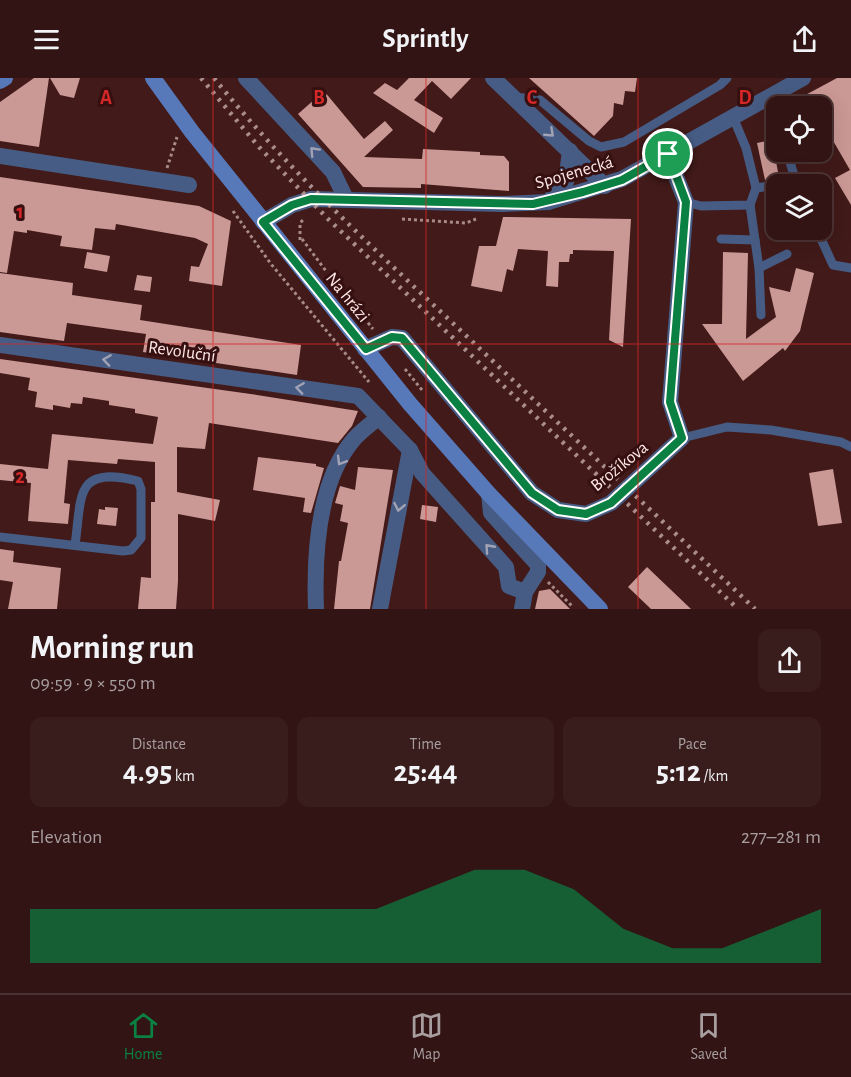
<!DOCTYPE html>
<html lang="en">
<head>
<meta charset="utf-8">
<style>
  body { margin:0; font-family:"Alegreya Sans",sans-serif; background:#391d1c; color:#f1f3f6; height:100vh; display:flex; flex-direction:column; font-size:22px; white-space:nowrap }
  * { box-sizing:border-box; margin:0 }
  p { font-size:20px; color:#a89ea0 }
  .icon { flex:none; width:33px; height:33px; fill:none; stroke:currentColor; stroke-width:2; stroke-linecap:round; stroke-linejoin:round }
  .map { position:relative; height:531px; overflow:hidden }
  .side { display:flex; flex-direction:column; background:#311413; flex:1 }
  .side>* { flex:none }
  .tools { position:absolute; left:766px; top:18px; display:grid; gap:12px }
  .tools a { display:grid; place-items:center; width:66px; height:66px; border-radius:12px; background:#311413; box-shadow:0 6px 24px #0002,0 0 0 2px #4c3333; font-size:30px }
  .pin { position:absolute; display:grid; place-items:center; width:51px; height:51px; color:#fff; margin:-26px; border:3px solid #fff; border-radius:50%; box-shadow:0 2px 6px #0007 }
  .round { display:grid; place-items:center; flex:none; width:63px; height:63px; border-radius:12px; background:#391d1c }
  .headline { display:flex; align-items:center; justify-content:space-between; height:102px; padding:0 30px }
  h1 { font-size:33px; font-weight:600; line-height:45px }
  .figures { display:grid; grid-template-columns:repeat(3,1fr); gap:9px; height:102px; padding:6px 30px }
  .figures div { display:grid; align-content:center; border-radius:12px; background:#391d1c; text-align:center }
  .figures b { font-size:30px; font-weight:600 }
  .figures small { font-size:16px; font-weight:400 }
  .figures p { font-size:16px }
  .chart { height:168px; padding:12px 30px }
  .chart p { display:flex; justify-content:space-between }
  .chart svg { width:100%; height:108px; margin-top:6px; fill:#0b8043; opacity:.7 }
  header { display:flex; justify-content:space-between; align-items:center; height:78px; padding:0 30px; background:#311413; font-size:27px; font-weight:600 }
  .menu { display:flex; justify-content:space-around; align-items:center; height:84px; border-top:2px solid #4c3333; background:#311413; font-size:16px; color:#a89ea0 }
  .menu a { display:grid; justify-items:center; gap:3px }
  .menu .active { color:#0b8043 }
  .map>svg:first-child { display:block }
  .building { fill:#ca9895 }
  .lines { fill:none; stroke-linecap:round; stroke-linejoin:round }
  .path { stroke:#a88a89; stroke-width:3; stroke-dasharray:3 3; stroke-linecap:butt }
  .service { stroke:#475c84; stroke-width:9 }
  .minor { stroke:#475c84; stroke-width:16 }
  .secondary { stroke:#5778b9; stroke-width:16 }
  .rail { stroke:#aa8d8c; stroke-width:4.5; stroke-dasharray:3 6; stroke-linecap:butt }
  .oneway { stroke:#a2a2b5 }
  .route-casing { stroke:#fff; stroke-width:12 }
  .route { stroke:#0b8043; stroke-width:8 }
  .grid { fill:none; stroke:#d62828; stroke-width:1.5; stroke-opacity:0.55 }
  .labels { text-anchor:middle; stroke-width:6; stroke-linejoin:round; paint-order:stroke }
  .street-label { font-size:18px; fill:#fde7e6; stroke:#361010 }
  .grid-label { font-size:20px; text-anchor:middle; font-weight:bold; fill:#d62828; stroke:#361010; stroke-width:6; stroke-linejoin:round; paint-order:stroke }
</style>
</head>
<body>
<header><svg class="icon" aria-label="menu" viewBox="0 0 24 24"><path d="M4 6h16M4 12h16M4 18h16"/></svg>Sprintly<svg class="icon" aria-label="share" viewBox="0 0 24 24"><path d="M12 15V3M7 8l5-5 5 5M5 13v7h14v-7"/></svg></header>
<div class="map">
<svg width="851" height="531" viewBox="0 0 851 531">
  <rect width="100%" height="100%" fill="#411a19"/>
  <g class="building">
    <polygon points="34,0 49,0 39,69 0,63 0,24"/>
    <polygon points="50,0 80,0 74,20 60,17"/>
    <polygon points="409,0 471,0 451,21 432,3 414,22 443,40 434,55 373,15 385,5 397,12"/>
    <polygon points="529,0 637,0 635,14 625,13 623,27 614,25 613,38 594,58"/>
    <polygon points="837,0 851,0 851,127 835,100 850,92 828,54 822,57 822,28 785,28"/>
    <polygon points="324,13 364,61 385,43 393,52 364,79 422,81 423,71 480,74 480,77 504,78 509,84 509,113 421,106 421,110 363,109 298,36"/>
    <polygon points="772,62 778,94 777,99 765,102 757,65"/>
    <polygon points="0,99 199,128 231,143 222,208 189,203 191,188 199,189 208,166 195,160 116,146 115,152 95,150 92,172 60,168 62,158 27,152 27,155 14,153 7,195 0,194"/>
    <polygon points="777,114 777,133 771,133 767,115"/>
    <polygon points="503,139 631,141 623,269 609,262 614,173 573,172 573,176 570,176 569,184 559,184 558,209 546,208 548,173 518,171 513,193 507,191 502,214 471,208 479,168 496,168"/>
    <polygon points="87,174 110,178 107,194 84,190"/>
    <polygon points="723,174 748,175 746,261 776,239 769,209 790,214 796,190 814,195 800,253 785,273 783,270 743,303 702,246 722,246"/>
    <polygon points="0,195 73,205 72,217 142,227 140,242 301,267 297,297 143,274 146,256 67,245 64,263 0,254"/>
    <polygon points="137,197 152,199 150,214 134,212"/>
    <polygon points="0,281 257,317 358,333 352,348 338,365 209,345 205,371 177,369 177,414 220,422 215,443 178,436 178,503 176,531 138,531 141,499 151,500 151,424 155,424 155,384 118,381 117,386 68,382 64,425 70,426 68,446 28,443 31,405 0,402 0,386 48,391 52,356 153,366 158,339 135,335 135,331 109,327 109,323 83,319 82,326 71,325 70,330 53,327 53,332 35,329 37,314 28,312 30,300 0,295"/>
    <polygon points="258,379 316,386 316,388 324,390 311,435 303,434 305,420 253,412"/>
    <polygon points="358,389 393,392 391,404 370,531 334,531 339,483 341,483 348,445 340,443 343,427 335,425 340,408 355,412"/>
    <polygon points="833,391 842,445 818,448 809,395"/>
    <polygon points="422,427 438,429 436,444 420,441"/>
    <polygon points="105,429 118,430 116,448 97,446 99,431 105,432"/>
    <polygon points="0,471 14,473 13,484 61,490 57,531 8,531 13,504 0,502"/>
    <polygon points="647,489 691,531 651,531 628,509"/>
    <polygon points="550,511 570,531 535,531 539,513"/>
  </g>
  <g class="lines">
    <g class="path">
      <polyline points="167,90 177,59"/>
      <polyline points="233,133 271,186 369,304"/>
      <polyline points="402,141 466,145 476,141"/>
      <polyline points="302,161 326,193"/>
      <polyline points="300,162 300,145 304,141"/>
      <polyline points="353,226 373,251"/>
      <polyline points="405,291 422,312"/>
      <polyline points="548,504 573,529"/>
    </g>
    <g class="service">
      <polyline points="515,19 540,22 589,63 601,69 624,64 720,7 727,0"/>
      <polyline points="787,74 796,104"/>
      <polyline points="778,106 796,104 797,106"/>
      <polyline points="756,110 777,107"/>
      <polyline points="686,124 701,128 750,127 756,110 746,70 733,39"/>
      <polyline points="750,127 759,190 761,237"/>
      <polyline points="817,152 833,187 851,190"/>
      <polyline points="721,161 755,162"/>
      <polyline points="759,190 787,176"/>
      <polyline points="682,360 727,349 771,352 841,364 851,369"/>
      <path d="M0,459L123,473L131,472L141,460V411L138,403C74,387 82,418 75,467"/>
    </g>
    <g class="minor">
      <polyline points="246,0 333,94 346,121"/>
      <polyline points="493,0 605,108"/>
      <polyline points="0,78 189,107"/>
      <polyline points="548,124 566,104 570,73"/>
      <polyline points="263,144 292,127 311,121 502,126 548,124 622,101 803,0"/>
      <polyline points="0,267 358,318 410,372 422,395 506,489 509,508 525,514 522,531"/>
      <polyline points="365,271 392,259 402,260 532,415 558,432 586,436 611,425 682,360 670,324 686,124 667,76"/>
      <polyline points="489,416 491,435 538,487 538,494 525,514"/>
      <path d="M316,531C314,478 317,404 354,361C361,353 371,346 379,339"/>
      <polyline points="380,531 410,372"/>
    </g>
    <g class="secondary">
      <polyline points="153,0 192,54 410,326 489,416 600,531"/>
      <polyline points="0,3 5,0"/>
    </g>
    <g class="rail">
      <polyline points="201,0 259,69 327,140 738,531"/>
      <path d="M214,0C287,91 373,170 458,250C557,344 656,437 755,531"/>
    </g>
  </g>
  <defs><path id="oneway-chevron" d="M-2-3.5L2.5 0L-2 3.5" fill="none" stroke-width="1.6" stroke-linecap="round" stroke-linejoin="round" transform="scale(1.5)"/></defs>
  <g class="oneway">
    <use href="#oneway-chevron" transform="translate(550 55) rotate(43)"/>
    <use href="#oneway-chevron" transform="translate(314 73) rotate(-133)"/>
    <use href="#oneway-chevron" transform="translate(107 282) rotate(-172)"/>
    <use href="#oneway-chevron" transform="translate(300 310) rotate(-172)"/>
    <use href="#oneway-chevron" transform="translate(341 383) rotate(121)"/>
    <use href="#oneway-chevron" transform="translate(399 429) rotate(101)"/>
    <use href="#oneway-chevron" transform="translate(489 470) rotate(-132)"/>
  </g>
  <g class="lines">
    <g class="route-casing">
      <polygon id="route" points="668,76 686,124 670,324 682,360 611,425 586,436 558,432 532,415 402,260 392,259 366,271 263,144 292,127 311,121 533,126 583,114 622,102"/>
    </g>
    <use href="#route" class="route"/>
  </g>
  <path class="grid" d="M213,0V531M426,0V531M638,0V531M0,266H851"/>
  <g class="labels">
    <g class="street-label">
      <text transform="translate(574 94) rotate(-16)" y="6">Spojenecká</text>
      <text transform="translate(348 219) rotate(51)" y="6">Na hrázi</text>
      <text transform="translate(182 273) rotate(8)" y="6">Revoluční</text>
      <text transform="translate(619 388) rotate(-39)" y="6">Brožíkova</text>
    </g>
  </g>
  <g class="grid-label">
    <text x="106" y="26">A</text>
    <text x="319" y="26">B</text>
    <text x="532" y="26">C</text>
    <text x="745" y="26">D</text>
    <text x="20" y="140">1</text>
    <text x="20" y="405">2</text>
  </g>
</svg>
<div class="tools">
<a><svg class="icon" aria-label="locate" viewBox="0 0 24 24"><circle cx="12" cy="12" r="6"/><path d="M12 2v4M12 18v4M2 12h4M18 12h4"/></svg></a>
<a><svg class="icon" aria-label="layers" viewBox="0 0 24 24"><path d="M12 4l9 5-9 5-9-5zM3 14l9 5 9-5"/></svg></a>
</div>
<div class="pin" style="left:668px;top:76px;background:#1e9e55"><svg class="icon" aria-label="arrive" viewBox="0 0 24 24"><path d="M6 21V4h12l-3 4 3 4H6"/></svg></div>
</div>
<section class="side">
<div class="headline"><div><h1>Morning run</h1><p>09:59 · 9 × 550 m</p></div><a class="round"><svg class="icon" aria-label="share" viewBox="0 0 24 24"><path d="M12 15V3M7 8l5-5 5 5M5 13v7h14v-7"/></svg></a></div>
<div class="figures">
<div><p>Distance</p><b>4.95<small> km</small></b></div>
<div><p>Time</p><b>25:44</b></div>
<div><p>Pace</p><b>5:12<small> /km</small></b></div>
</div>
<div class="chart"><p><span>Elevation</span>277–281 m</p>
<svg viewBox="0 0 160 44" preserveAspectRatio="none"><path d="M0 44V22L10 22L20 22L30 22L40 22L50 22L60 22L70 22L80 14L90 6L100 6L110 14L120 30L130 38L140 38L150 30L160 22V44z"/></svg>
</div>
</section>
<nav class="menu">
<a class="active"><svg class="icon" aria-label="home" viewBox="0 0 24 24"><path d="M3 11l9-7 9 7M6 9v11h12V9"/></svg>Home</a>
<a><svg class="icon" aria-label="map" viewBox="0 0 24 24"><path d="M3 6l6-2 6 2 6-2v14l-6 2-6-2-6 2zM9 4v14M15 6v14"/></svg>Map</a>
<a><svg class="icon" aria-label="saved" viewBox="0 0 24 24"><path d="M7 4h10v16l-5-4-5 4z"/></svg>Saved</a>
</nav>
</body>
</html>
